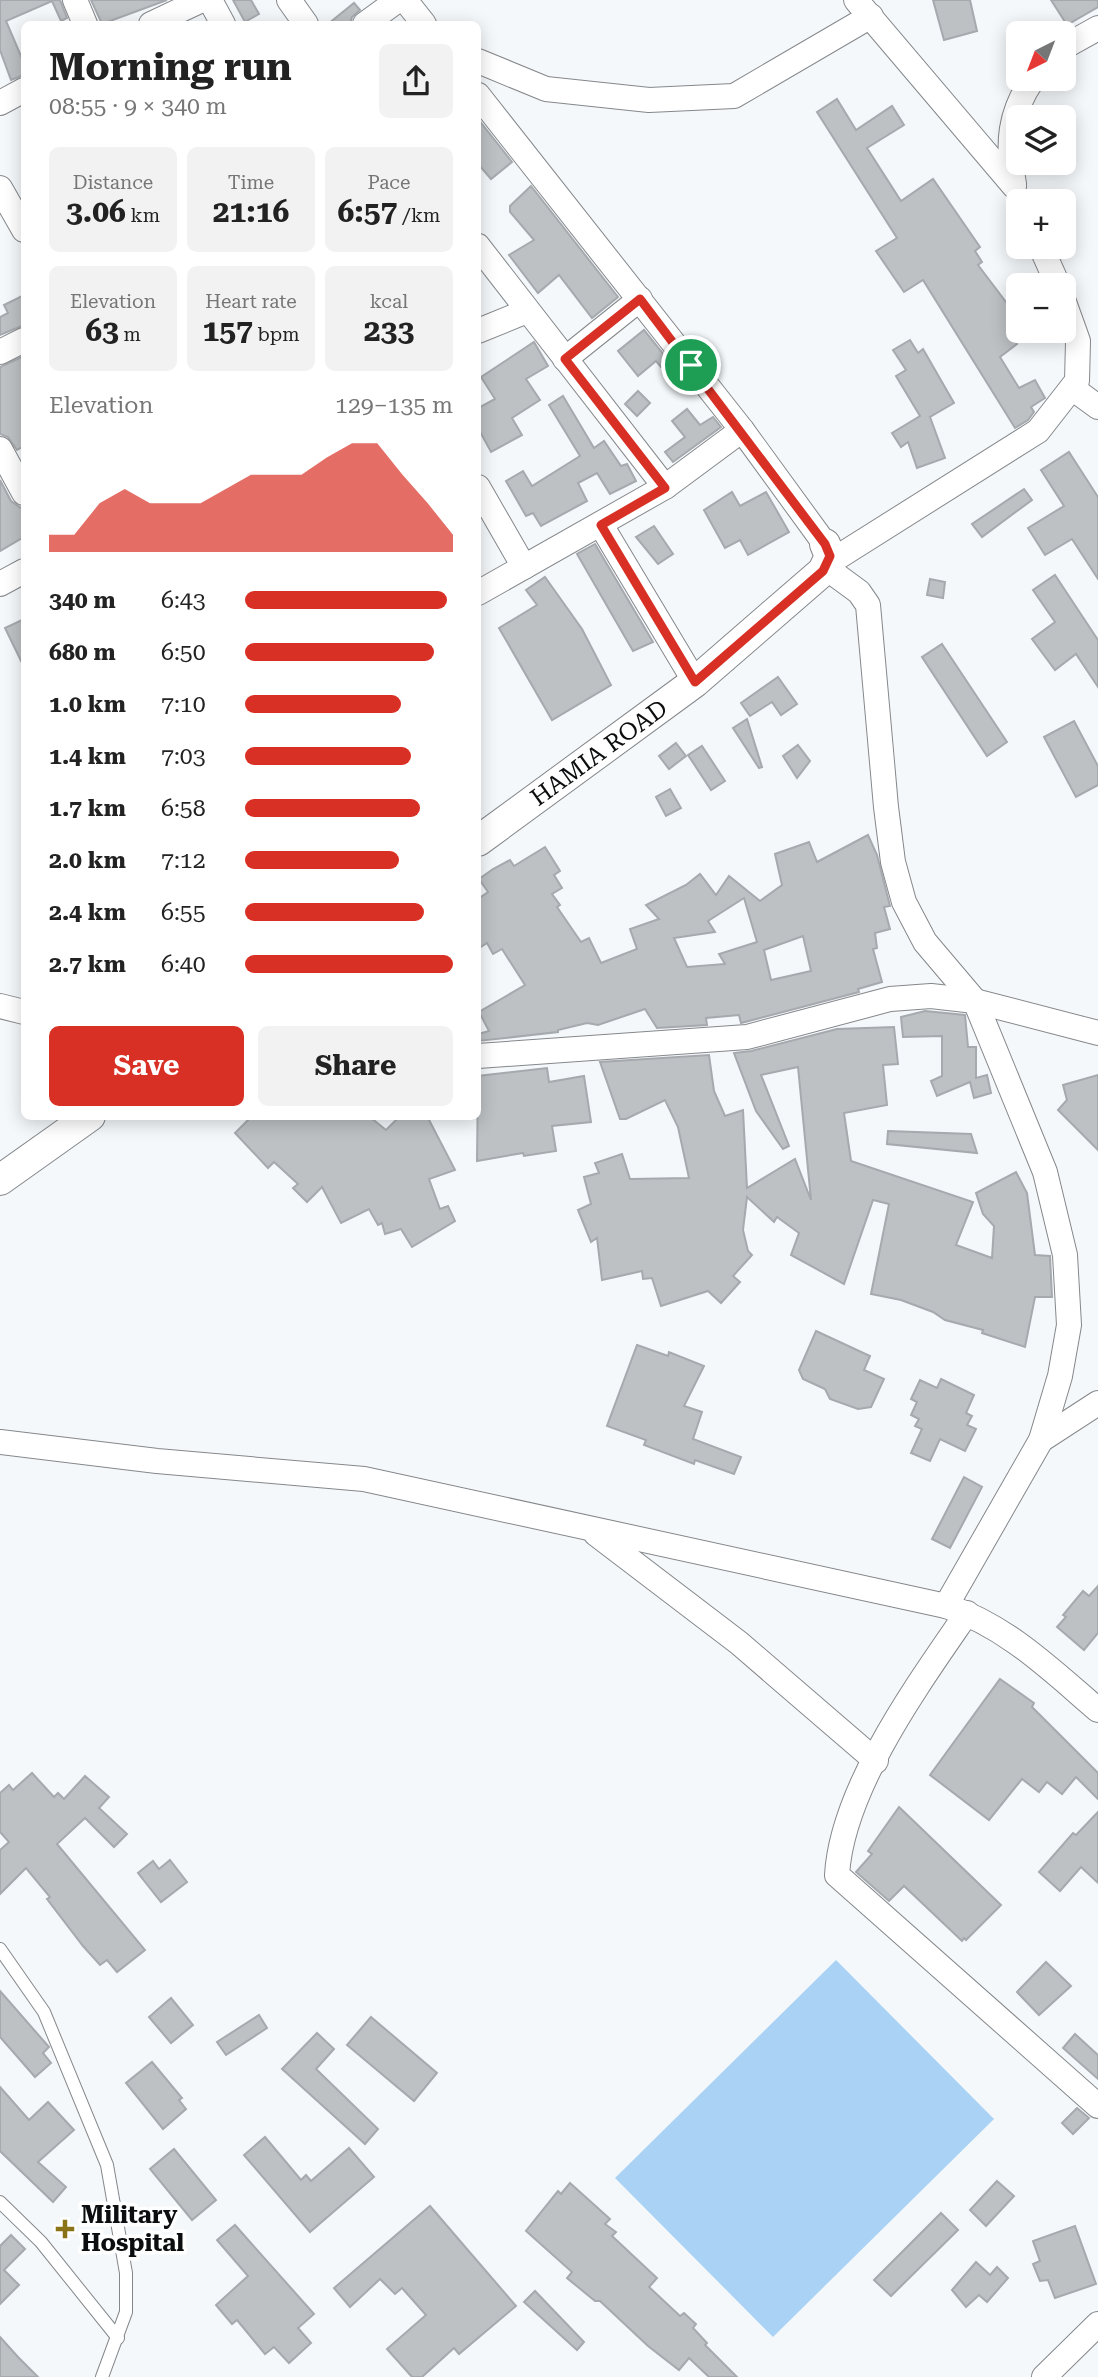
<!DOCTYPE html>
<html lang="en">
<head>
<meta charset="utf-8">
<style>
  body { margin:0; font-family:"Roboto Serif",serif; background:#f2f2f2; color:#222; height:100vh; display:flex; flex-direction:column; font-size:26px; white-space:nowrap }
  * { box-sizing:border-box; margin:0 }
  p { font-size:23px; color:#767676 }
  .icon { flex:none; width:38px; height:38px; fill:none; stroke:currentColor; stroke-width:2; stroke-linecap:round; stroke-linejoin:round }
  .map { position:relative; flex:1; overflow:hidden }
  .panel { position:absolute; left:21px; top:21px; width:460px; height:1099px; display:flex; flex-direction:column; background:#fff; border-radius:10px; box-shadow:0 4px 18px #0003 }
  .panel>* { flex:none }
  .needle { width:46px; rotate:222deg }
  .controls { position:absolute; left:1006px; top:21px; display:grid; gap:14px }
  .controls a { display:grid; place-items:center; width:70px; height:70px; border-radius:10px; background:#fff; box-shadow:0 4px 18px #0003; font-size:35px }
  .pin { position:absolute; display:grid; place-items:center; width:60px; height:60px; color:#fff; margin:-30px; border:4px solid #fff; border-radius:50%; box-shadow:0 2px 7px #0007 }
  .round { display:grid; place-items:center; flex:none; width:74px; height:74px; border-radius:10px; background:#f2f2f2 }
  .headline { display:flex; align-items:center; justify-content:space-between; height:119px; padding:0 28px }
  h1 { font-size:38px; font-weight:700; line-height:52px }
  .figures { display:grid; grid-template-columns:repeat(3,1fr); gap:10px; height:119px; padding:7px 28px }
  .figures div { display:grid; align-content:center; border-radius:10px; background:#f2f2f2; text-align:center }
  .figures b { font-size:30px; font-weight:700 }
  .figures small { font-size:19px; font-weight:400 }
  .figures p { font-size:19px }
  .chart { height:196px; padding:14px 28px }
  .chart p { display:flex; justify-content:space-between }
  .chart svg { width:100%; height:126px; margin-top:7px; fill:#d93025; opacity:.7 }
  .cta { display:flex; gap:14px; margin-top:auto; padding:14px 28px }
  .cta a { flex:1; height:80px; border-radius:10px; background:#d93025; color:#fff; font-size:28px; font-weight:700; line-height:80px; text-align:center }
  .cta a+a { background:#f2f2f2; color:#222 }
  ul { padding:0 28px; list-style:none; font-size:23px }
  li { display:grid; grid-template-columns:112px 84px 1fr; align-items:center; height:52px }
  li i { height:18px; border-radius:9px; background:#d93025 }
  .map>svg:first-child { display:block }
  .green { fill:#aad2f5 }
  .building { fill:#bdc1c4; stroke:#a6a9ad; stroke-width:2; fill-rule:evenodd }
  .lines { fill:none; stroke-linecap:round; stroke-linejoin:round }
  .service-casing { stroke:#85888b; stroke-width:14 }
  .minor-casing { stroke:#85888b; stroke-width:26 }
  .tertiary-casing { stroke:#85888b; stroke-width:32 }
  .service { stroke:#fff; stroke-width:12 }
  .minor { stroke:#fff; stroke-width:24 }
  .tertiary { stroke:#fff; stroke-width:30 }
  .route-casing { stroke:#fff; stroke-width:14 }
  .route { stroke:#d93025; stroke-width:9 }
  .poi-dot { fill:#8a7417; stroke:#fff; stroke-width:2.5 }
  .labels { text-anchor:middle; stroke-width:7; stroke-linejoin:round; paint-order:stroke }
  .street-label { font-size:24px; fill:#0c0d0e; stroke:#fff }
  .poi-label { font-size:24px; font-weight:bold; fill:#0c0d0e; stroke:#fff; text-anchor:start }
</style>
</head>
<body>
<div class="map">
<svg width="1098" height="2377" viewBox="0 0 1098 2377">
  <rect width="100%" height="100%" fill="#f4f8fb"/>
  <polygon class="green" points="836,1960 994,2119 773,2337 615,2178"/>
  <g class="building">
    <polygon points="0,0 60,0 67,18 61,21 52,1 6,21 24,63 24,75 11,80 0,50"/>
    <polygon points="91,0 167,0 102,24"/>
    <polygon points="233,0 251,0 259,14 245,22"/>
    <polygon points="933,0 970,0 977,31 944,40"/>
    <polygon points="1051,0 1098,0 1098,7 1067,25"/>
    <polygon points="354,3 360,10 352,17 350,24 328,24"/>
    <polygon points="837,99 856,130 892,106 904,125 867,148 901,201 933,179 980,247 975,251 982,262 978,265 1018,318 1018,332 1012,337 1017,344 1000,357 1019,388 1035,380 1045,398 1031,407 1034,412 1028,420 1015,428 923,280 904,292 876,251 897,238 817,112"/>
    <polygon points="478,119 512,162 491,179 478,164"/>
    <polygon points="531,186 618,297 592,318 559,275 538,293 509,255 534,240 510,212 510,206"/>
    <polygon points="24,295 24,325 0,335 0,317 8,313 4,305"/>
    <polygon points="644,330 669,361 661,367 656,361 638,376 618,351"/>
    <polygon points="910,340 918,353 923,349 954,403 930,417 945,458 917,468 908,442 901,447 892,433 920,416 896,376 906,370 893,350"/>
    <polygon points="534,342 548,366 526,379 540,400 512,418 522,435 491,452 478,428 478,408 495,399 481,377"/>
    <polygon points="24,356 24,446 17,450 8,437 0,434 0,367"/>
    <polygon points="638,391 650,403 637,416 625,404"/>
    <polygon points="563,396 594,448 604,441 621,466 627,464 636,481 610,494 597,473 578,483 587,501 541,526 533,513 526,516 506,481 523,471 532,486 580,456 549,405"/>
    <polygon points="687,409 700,425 713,417 721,427 673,462 665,452 685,437 672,421"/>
    <polygon points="1069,452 1098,497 1098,579 1072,539 1045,555 1028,528 1064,506 1041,470"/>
    <polygon points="0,480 11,501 24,510 24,537 0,551"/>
    <polygon points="1024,489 1032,500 982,537 972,524"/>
    <polygon points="732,492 740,506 766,492 789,532 748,555 740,540 725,548 704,510"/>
    <polygon points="654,526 673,554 658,564 636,537"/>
    <polygon points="595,544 653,642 633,651 577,554"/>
    <polygon points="1055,575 1098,640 1098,687 1076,654 1055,670 1032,639 1055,622 1033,590"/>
    <polygon points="545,577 582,629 611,685 552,720 499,628 537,605 526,590"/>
    <polygon points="930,579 945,582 943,598 927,595"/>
    <polygon points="24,619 24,667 5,628"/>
    <polygon points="942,644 1007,742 987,756 922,657"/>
    <polygon points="778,677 797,704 781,715 772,702 750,716 741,703"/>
    <polygon points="747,719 762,767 759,768 733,728"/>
    <polygon points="1074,721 1098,766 1098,785 1076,797 1044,737"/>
    <polygon points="676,743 686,756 669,769 659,756"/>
    <polygon points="798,745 810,761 797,778 783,756"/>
    <polygon points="702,746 725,781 711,790 688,755"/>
    <polygon points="670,789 681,808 666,816 656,797"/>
    <path d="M868,835L877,855L890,906L884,907L890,929L875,933L877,948L873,949L882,982L858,989L859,992L745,1022L741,1023L739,1015L706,1018L707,1025L657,1028L645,1009L598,1025L587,1023L558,1030V1032L478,1041V1034L489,1031L479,1012L525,985L502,949L493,954L487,943L478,949V899L488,892L479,879L493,869L510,860L514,866L545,847L560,871L554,875L562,888L552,894L560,905L557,907L581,942L589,938L601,963L637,949L630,929L659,919L646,905L686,885L700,874L716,895L729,876L760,901L782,885L775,854L809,842L817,862ZM744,898L757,942L719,954L725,964L687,967L674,938L715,932L708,921ZM803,936L811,971L771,980L764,950Z"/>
    <polygon points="925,1011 965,1015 968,1047 976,1047 976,1078 987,1075 991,1093 974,1098 970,1082 937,1096 931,1081 942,1076 942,1036 903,1037 901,1017"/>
    <polygon points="894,1027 898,1064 883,1065 887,1105 844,1113 851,1161 973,1202 956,1245 992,1258 994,1226 983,1214 976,1193 1016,1172 1027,1193 1035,1255 1050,1256 1052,1297 1035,1297 1025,1347 982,1333 983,1330 945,1320 933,1312 901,1300 871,1294 889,1204 873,1200 844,1284 791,1255 799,1233 777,1217 774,1222 747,1197 743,1230 748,1251 752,1255 733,1276 740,1282 721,1303 708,1291 661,1306 652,1278 643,1279 642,1271 602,1280 597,1238 591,1242 578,1210 591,1204 584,1177 599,1173 595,1163 622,1154 630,1179 689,1178 678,1127 665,1100 626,1119 620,1119 600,1062 709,1055 714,1091 725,1116 743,1110 747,1188 795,1159 811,1200 798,1067 761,1075 789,1146 783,1149 756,1111 734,1053 751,1051 837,1029"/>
    <polygon points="547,1068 549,1082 584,1076 591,1122 552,1126 556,1151 524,1156 523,1153 477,1161 478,1076"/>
    <polygon points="1098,1075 1098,1150 1058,1110 1067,1100 1063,1085"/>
    <polygon points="252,1116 370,1117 386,1130 400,1116 427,1116 455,1170 429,1179 440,1209 448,1206 455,1221 412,1247 401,1229 385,1234 382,1223 378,1225 369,1209 341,1223 322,1187 307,1202 293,1188 298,1184 274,1162 268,1168 235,1133"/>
    <polygon points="888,1131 971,1134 977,1153 887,1144"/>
    <polygon points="816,1331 870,1356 864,1370 884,1379 871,1407 858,1409 830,1399 825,1389 803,1379 799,1370"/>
    <polygon points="637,1345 668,1356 669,1352 704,1366 684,1406 702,1412 693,1439 741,1457 734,1474 695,1460 694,1464 644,1445 646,1440 607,1426"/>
    <polygon points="941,1379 974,1395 966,1413 972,1416 967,1425 976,1429 965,1451 940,1439 930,1461 911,1453 922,1429 915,1426 919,1419 911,1415 917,1402 911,1399 920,1380 937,1388"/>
    <polygon points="964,1477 982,1487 950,1548 932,1539"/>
    <polygon points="1098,1586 1098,1633 1084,1650 1057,1627 1066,1617 1063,1615 1083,1591 1089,1596"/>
    <polygon points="1000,1679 1034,1703 1032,1707 1098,1773 1098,1799 1076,1777 1062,1794 1047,1782 1039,1792 1022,1779 989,1820 930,1775"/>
    <polygon points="32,1773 54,1797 58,1793 64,1799 85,1776 109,1797 99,1808 127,1834 114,1847 85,1818 57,1844 145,1950 117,1972 107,1960 100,1965 83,1946 47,1899 50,1897 26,1868 0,1894 0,1850 9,1842 0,1832 0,1793 9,1785 13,1790"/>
    <polygon points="899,1807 1001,1905 966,1940 964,1938 962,1941 904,1886 889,1901 856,1872 872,1854 868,1851"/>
    <polygon points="1098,1812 1098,1883 1081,1867 1060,1891 1039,1872 1073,1833 1076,1835"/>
    <polygon points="170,1860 187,1882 161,1902 138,1873 153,1861 159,1869"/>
    <polygon points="1046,1962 1071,1986 1039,2015 1017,1992"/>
    <polygon points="0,1991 49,2047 43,2053 51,2063 35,2077 0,2037"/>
    <polygon points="171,1998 193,2025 171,2043 149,2017"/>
    <polygon points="259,2015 267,2028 226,2055 217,2042"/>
    <polygon points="371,2017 437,2073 414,2101 347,2045"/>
    <polygon points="317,2033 334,2049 316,2069 378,2129 365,2144 282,2069"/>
    <polygon points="1075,2034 1098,2055 1098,2079 1063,2048"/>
    <polygon points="152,2062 182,2098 179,2100 186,2109 163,2129 126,2083"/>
    <polygon points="0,2087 29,2120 48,2102 74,2130 38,2162 66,2187 53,2202 0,2151"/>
    <polygon points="1077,2108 1089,2118 1073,2134 1062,2123"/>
    <polygon points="265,2137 301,2180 306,2175 311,2181 349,2148 374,2177 310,2232 244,2155"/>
    <polygon points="174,2149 216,2200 192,2220 150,2169"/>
    <polygon points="997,2181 1014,2196 986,2226 970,2210"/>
    <polygon points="570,2183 610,2219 605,2224 616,2232 612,2236 657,2278 649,2287 680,2316 684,2313 696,2324 693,2328 707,2343 705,2345 737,2377 709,2377 689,2358 679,2370 648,2346 600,2301 595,2301 567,2278 572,2272 526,2231 558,2191 561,2194"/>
    <polygon points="430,2206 516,2306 459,2354 454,2348 422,2377 412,2377 387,2349 426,2315 402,2288 395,2294 380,2279 350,2307 334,2288"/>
    <polygon points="941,2213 958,2230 891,2296 874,2280"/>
    <polygon points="235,2225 314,2314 298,2328 311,2343 289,2363 274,2347 265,2354 237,2320 232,2324 216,2305 248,2276 217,2240"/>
    <polygon points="1075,2226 1096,2284 1055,2298 1048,2280 1040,2281 1033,2264 1040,2261 1033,2241"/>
    <polygon points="11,2235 25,2249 4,2270 19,2285 0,2304 0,2246"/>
    <polygon points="976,2262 990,2275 997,2267 1008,2278 987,2302 979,2295 966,2307 952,2290"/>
    <polygon points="535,2291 584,2342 577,2350 524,2302"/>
    <polygon points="0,2337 18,2357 38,2377 0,2377"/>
  </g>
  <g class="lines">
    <g class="service-casing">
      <g id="service">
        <polyline points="0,1949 44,2012 107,2165 126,2273 126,2312 102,2377"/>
        <polyline points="0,2202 41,2242 118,2338"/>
      </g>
    </g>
    <g class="minor-casing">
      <g id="minor">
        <polyline points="75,0 85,24"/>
        <polyline points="210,0 223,24"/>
        <polyline points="289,0 306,24"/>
        <polyline points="405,0 424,24"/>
        <polyline points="856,0 1014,186"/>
        <polyline points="151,24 202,0"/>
        <polyline points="365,24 398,0"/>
        <polyline points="1064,47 1098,28"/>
        <polyline points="478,61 546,89 649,100 734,96 871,16"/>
        <polyline points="478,95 742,430 825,544"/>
        <polyline points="0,103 24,90"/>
        <path d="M1014,184C1007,144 1009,113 1033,79"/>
        <polyline points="0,188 24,230"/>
        <polyline points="478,246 665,487"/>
        <polyline points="1041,247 1058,285"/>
        <polyline points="478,331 527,311"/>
        <polyline points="0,352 24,340"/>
        <polyline points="565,359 640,299"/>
        <polyline points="1072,388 1098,407"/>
        <polyline points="0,449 24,493"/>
        <polyline points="478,487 524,567"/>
        <polyline points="601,525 695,682"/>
        <polyline points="827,564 1038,431 1077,381 1078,341 1064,302"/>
        <polyline points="825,567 859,592 868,605 886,807 893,862 904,902 925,942 975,1001 1045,1172 1065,1255 1069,1325 1060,1376 1041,1440"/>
        <polyline points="0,584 24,571"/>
        <polyline points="478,593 665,487 742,430"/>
        <polyline points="0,1006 24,1012"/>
        <polyline points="478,1056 747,1037 890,999 931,996 975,1001 1098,1033"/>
        <path d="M0,1442L157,1461L364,1479L946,1606C1007,1626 1051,1670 1098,1710"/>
        <polyline points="596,1534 739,1643 876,1761"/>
        <polyline points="946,1606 1041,1440 1098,1403"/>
        <path d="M967,1613C919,1683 842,1788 837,1875L1098,2106"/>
        <polyline points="1044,2377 1098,2324"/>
      </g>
    </g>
    <g class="tertiary-casing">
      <g id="tertiary">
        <polyline points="478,841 695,682 823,571 830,556 825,544"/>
        <polyline points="0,1180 90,1116"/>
      </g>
    </g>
    <use href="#service" class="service"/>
    <use href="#minor" class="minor"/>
    <use href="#tertiary" class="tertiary"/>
  </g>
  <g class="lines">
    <g class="route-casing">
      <polygon id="route" points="640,299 825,544 830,556 823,571 695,682 601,525 665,488 565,359"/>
    </g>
    <use href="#route" class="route"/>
  </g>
  <path class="poi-dot" d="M61.5 2218.5h7v7h7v7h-7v7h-7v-7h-7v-7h7z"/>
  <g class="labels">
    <g class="street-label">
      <text transform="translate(599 753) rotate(-36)" y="8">HAMIA ROAD</text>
    </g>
    <g class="poi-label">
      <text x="81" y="2223">Military<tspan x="81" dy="28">Hospital</tspan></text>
    </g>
  </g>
</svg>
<div class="controls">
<a><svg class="needle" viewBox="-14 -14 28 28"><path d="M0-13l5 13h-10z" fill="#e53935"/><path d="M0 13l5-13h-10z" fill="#767676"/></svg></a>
<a><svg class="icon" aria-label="layers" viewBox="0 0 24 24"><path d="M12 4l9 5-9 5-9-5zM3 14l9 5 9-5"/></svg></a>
<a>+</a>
<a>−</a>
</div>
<div class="pin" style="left:691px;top:365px;background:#1e9e55"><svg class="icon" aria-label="arrive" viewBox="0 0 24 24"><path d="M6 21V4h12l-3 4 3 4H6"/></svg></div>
<section class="panel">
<div class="headline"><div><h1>Morning run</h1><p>08:55 · 9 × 340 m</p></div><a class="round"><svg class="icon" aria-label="share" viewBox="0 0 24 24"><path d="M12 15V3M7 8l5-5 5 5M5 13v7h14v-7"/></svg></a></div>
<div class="figures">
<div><p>Distance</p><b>3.06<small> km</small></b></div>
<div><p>Time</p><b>21:16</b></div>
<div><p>Pace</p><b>6:57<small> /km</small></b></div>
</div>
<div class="figures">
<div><p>Elevation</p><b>63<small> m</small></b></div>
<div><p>Heart rate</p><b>157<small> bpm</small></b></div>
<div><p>kcal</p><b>233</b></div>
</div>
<div class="chart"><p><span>Elevation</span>129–135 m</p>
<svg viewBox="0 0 160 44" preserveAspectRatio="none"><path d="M0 44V38L10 38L20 27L30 22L40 27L50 27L60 27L70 22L80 17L90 17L100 17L110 11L120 6L130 6L140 17L150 27L160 38V44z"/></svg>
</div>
<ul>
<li><b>340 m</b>6:43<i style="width:97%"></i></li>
<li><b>680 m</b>6:50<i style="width:91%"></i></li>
<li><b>1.0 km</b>7:10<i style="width:75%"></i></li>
<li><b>1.4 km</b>7:03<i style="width:80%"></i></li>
<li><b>1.7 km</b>6:58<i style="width:84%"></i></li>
<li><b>2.0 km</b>7:12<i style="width:74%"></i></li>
<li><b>2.4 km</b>6:55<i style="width:86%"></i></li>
<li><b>2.7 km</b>6:40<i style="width:100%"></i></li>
</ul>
<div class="cta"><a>Save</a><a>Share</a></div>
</section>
</div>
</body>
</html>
